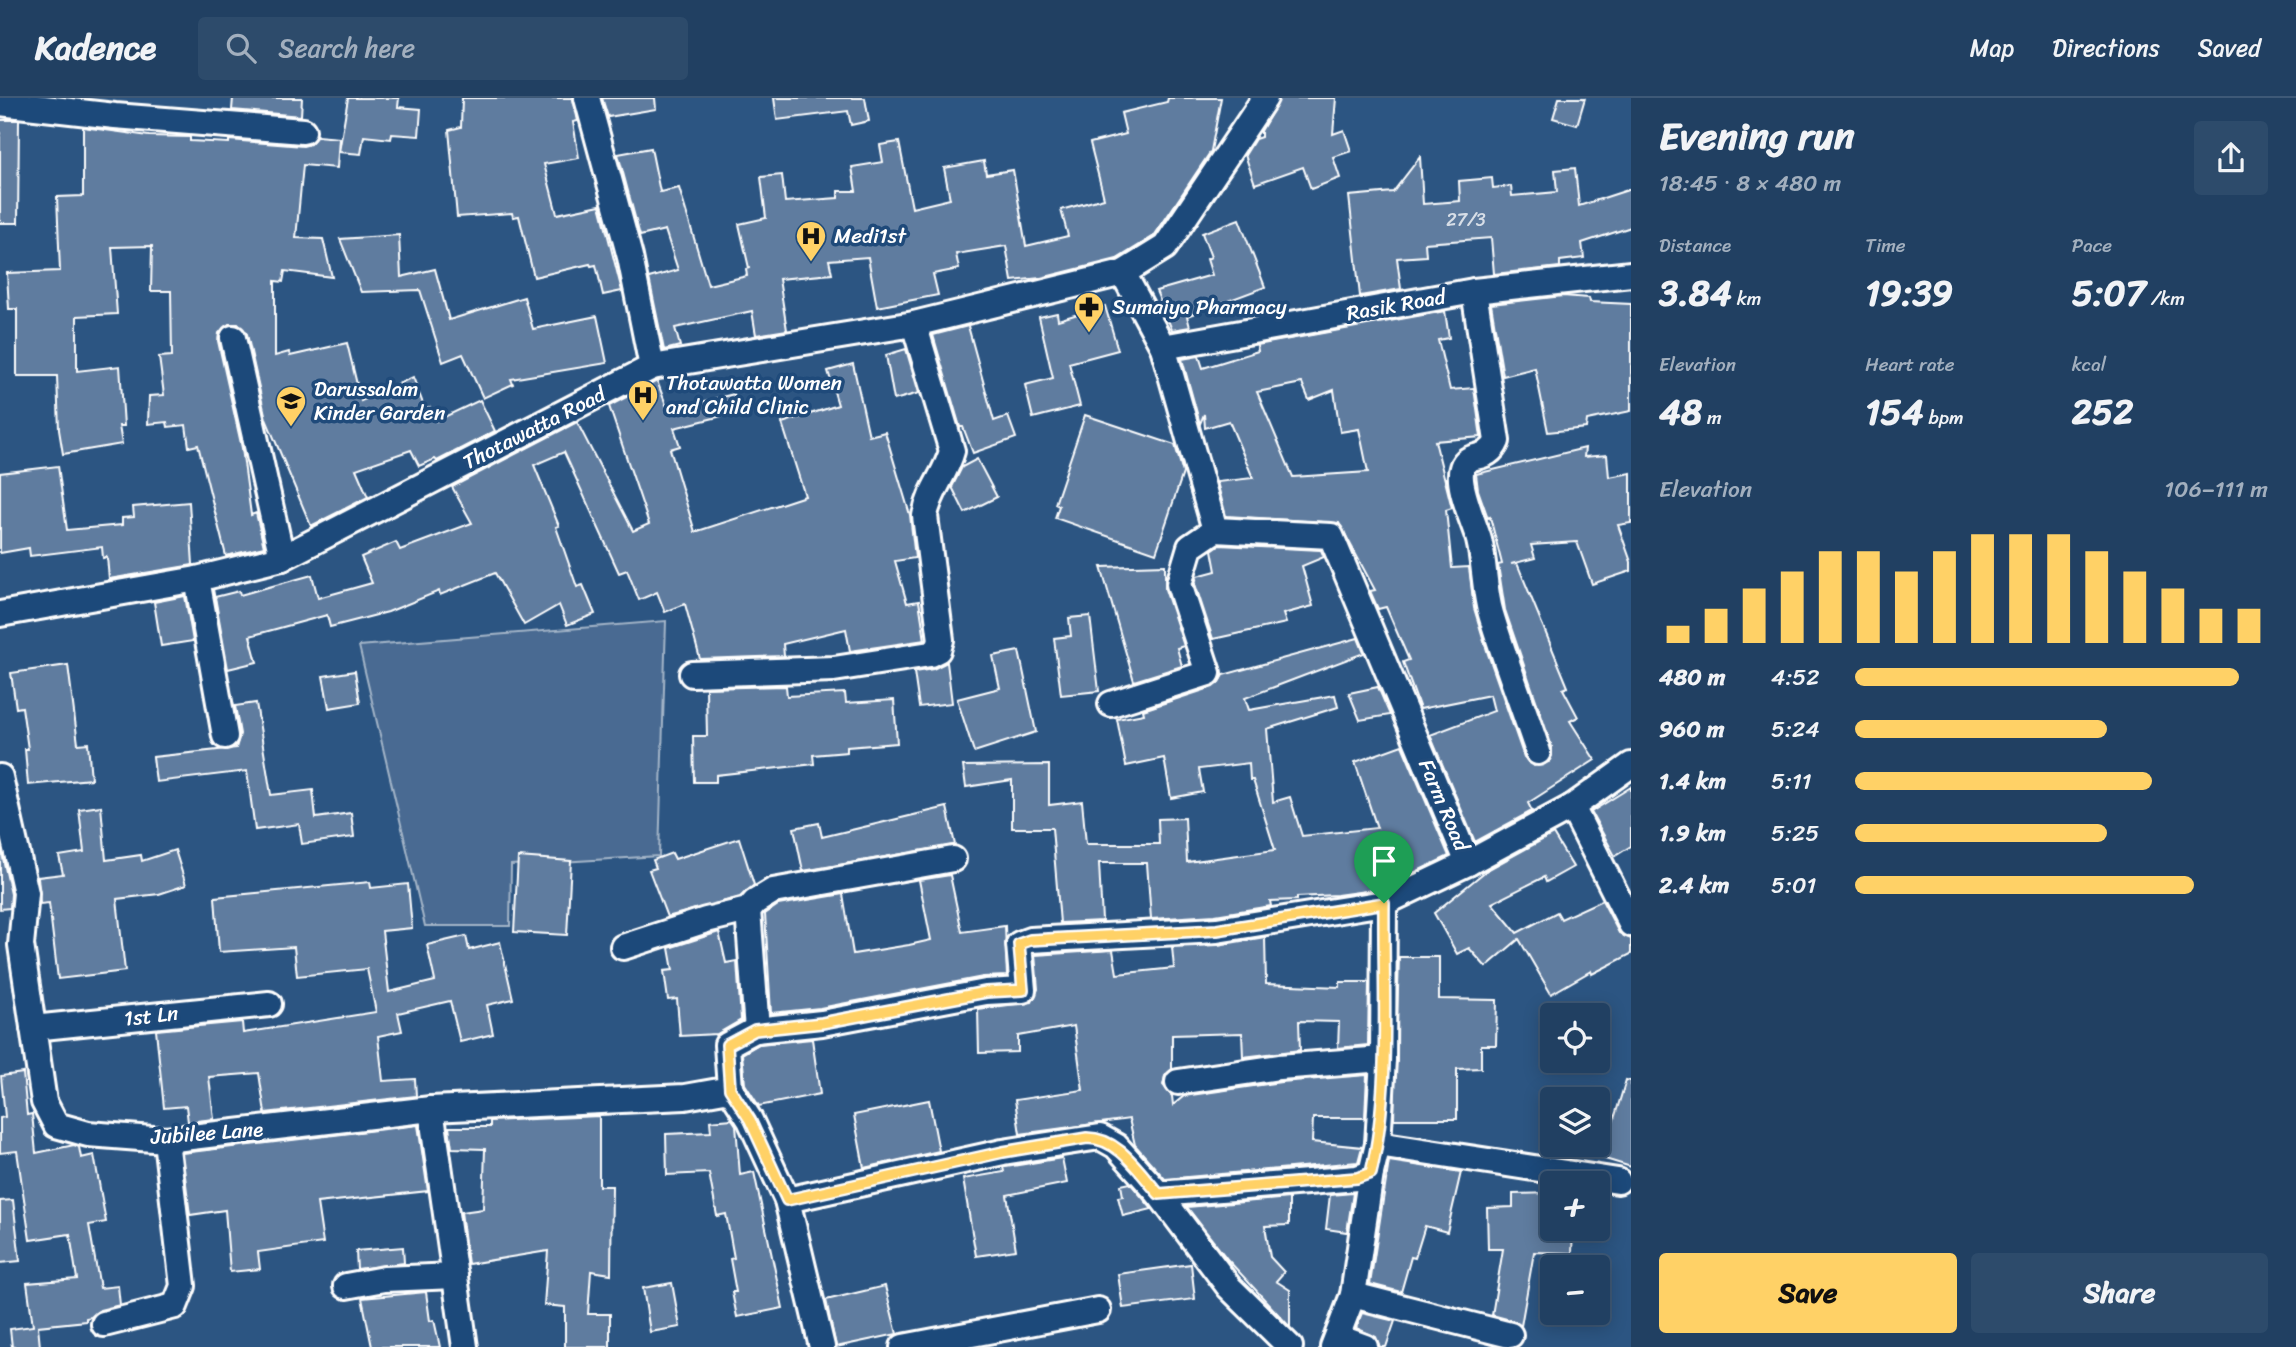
<!DOCTYPE html>
<html lang="en">
<head>
<meta charset="utf-8">
<style>
  body { margin:0; font-family:Sriracha,sans-serif; background:#2d4b6b; color:#f1f3f6; height:100vh; display:flex; flex-direction:column; font-size:26px; white-space:nowrap }
  * { box-sizing:border-box; margin:0 }
  p { font-size:23px; color:#a2afbe }
  .icon { flex:none; width:38px; height:38px; fill:none; stroke:currentColor; stroke-width:2; stroke-linecap:round; stroke-linejoin:round }
  .map { position:relative; flex:1; overflow:hidden }
  .panel { display:flex; flex-direction:column; background:#214062; width:665px }
  .panel>* { flex:none }
  .fabs { position:absolute; left:1540px; top:905px; display:grid; gap:14px }
  .fabs a { display:grid; place-items:center; width:70px; height:70px; border-radius:7px; background:#214062; box-shadow:0 4px 18px #0003,0 0 0 2px #3e5977; font-size:35px }
  .pin { position:absolute; display:grid; place-items:center; width:60px; height:60px; color:#fff; margin:-72px -30px; border-radius:50% 50% 50% 0; rotate:-45deg; box-shadow:0 0 7px #0007 }
  .pin .icon { rotate:45deg }
  .round { display:grid; place-items:center; flex:none; width:74px; height:74px; border-radius:7px; background:#2d4b6b }
  .head { display:flex; align-items:center; justify-content:space-between; height:119px; padding:0 28px }
  h1 { font-size:38px; font-weight:700; line-height:52px }
  .metrics { display:grid; grid-template-columns:repeat(3,1fr); gap:10px; height:119px; padding:7px 28px }
  .metrics div { display:grid; align-content:center }
  .metrics b { font-size:35px; font-weight:700 }
  .metrics small { font-size:19px; font-weight:400 }
  .metrics p { font-size:19px }
  .chart { height:196px; padding:14px 28px }
  .chart p { display:flex; justify-content:space-between }
  .chart svg { width:100%; height:126px; margin-top:7px; stroke:#ffd166; stroke-width:6 }
  .action { display:flex; gap:14px; margin-top:auto; padding:14px 28px }
  .action a { flex:1; height:80px; border-radius:7px; background:#ffd166; color:#111; font-size:28px; font-weight:700; line-height:80px; text-align:center }
  .action a+a { background:#2d4b6b; color:#f1f3f6 }
  ul { padding:0 28px; list-style:none; font-size:23px }
  li { display:grid; grid-template-columns:112px 84px 1fr; align-items:center; height:52px }
  li i { height:18px; border-radius:9px; background:#ffd166 }
  header { display:flex; align-items:center; gap:42px; box-sizing:border-box; height:98px; padding:0 35px; background:#214062; border-bottom:2px solid #3e5977 }
  header strong { font-size:33px }
  nav { display:flex; gap:38px; margin-inline-start:auto; font-size:24px }
  .search { width:490px; height:63px; background:#2d4b6b; display:flex; align-items:center; gap:18px; box-sizing:border-box; padding:0 24px; border-radius:7px; color:#a2afbe; font-size:26px }
  main { display:flex; flex:1; min-height:0 }
  .map>svg:first-child { display:block }
  .green { fill:#486b92; stroke:#a4b5c8; stroke-width:2 }
  .building { fill:#5e7c9f; stroke:#fff; stroke-width:2; fill-rule:evenodd }
  .lines { fill:none; stroke-linecap:round; stroke-linejoin:round }
  .street-casing { stroke:#fff; stroke-width:30 }
  .street { stroke:#1f4a7a; stroke-width:24 }
  .route-casing { stroke:#fff; stroke-width:14 }
  .route { stroke:#ffd166; stroke-width:9 }
  .labels { text-anchor:middle; stroke-width:7; stroke-linejoin:round; paint-order:stroke }
  .number-label { font-size:18px; fill:#d7dee7 }
  .poi-label { font-size:21px; fill:#fff; stroke:#1f4a7a; text-anchor:start }
  .street-label { font-size:21px; fill:#fff; stroke:#1f4a7a }
</style>
</head>
<body>
<header>
<strong>Kadence</strong>
<div class="search"><svg class="icon" aria-label="search" viewBox="0 0 24 24"><circle cx="10" cy="10" r="6"/><path d="M15 15l6 6"/></svg>Search here</div>
<nav><a>Map</a><a>Directions</a><a>Saved</a></nav>
</header>
<main>
<div class="map">
<svg width="1631" height="1249" viewBox="0 0 1631 1249">
  <rect width="100%" height="100%" fill="#2c5582"/>
  <filter id="ink" filterUnits="userSpaceOnUse"><feTurbulence type="fractalNoise" baseFrequency=".0143" numOctaves="2"/><feDisplacementMap in="SourceGraphic" scale="14" xChannelSelector="R" yChannelSelector="G"/><feConvolveMatrix kernelMatrix="1 2 1 2 8 2 1 2 1" color-interpolation-filters="sRGB"/></filter>
  <g filter="url(#ink)">
    <polygon class="green" points="666,523 659,758 511,767 510,828 425,828 359,548"/>
    <g class="building">
      <polygon points="233,0 302,0 301,18 232,12"/>
      <polygon points="348,0 399,0 398,9 421,11 419,38 392,36 391,41 364,38 361,56 339,54"/>
      <polygon points="462,0 573,0 578,23 573,24 579,60 544,66 557,116 600,107 622,193 603,197 596,167 591,168 590,166 534,179 519,118 513,119 512,115 457,119 449,32 461,29"/>
      <polygon points="602,0 655,0 656,11 608,19"/>
      <polygon points="774,0 865,0 869,23 851,27 848,13 777,22"/>
      <polygon points="1168,0 1221,0 1211,53 1154,138 1117,161 1041,180 1012,183 1006,148 956,156 959,171 933,176 938,197 877,209 868,159 829,162 832,176 779,181 787,232 756,237 752,213 675,230 680,248 664,252 649,180 678,172 665,132 640,138 618,56 651,50 660,94 679,90 708,187 747,178 746,171 749,170 739,126 766,120 761,79 782,77 785,104 838,100 838,93 856,93 852,69 883,64 880,47 899,44 912,110 950,101 944,70 984,63 986,76 1013,72 1026,148 1068,138 1061,112 1104,100 1090,45 1126,36 1121,15 1167,4"/>
      <polygon points="1280,0 1336,0 1333,36 1344,32 1351,53 1333,59 1340,80 1311,91 1303,69 1255,86 1245,57 1255,41 1261,39 1261,33"/>
      <polygon points="1559,0 1585,0 1577,27 1553,20"/>
      <polygon points="0,22 19,22 18,125 0,125"/>
      <polygon points="83,29 149,38 190,39 190,43 229,45 229,42 303,48 310,46 317,38 339,40 337,70 303,67 296,140 323,141 332,179 285,173 283,184 275,183 275,258 289,254 290,258 347,245 361,303 413,279 425,311 430,309 436,323 480,302 495,333 437,363 435,361 419,368 411,352 356,371 368,399 311,428 266,321 247,236 238,226 229,226 219,235 218,243 242,350 251,417 256,415 264,449 226,458 198,347 189,349 186,327 168,329 167,324 148,326 149,298 164,297 159,259 172,258 171,193 151,193 152,148 112,149 117,216 77,218 77,273 120,268 124,328 119,328 122,346 63,356 59,332 57,278 17,278 17,211 9,211 7,175 60,173 57,99 83,98"/>
      <polygon points="1420,59 1423,106 1460,103 1459,83 1492,80 1493,90 1511,88 1512,98 1557,94 1555,72 1575,70 1579,108 1631,91 1631,129 1582,145 1584,160 1560,163 1560,169 1494,176 1491,140 1425,145 1426,158 1397,160 1401,191 1360,198 1349,98 1393,94"/>
      <polygon points="1239,121 1265,189 1187,218 1190,229 1172,232 1156,193 1212,177 1207,161 1211,159 1202,135"/>
      <polygon points="399,137 401,179 435,171 449,222 524,199 533,231 597,218 607,265 511,281 513,286 483,300 463,256 443,264 420,192 361,194 340,141"/>
      <polygon points="1563,198 1589,200 1590,204 1631,206 1631,313 1587,322 1586,330 1548,334 1535,270 1503,278 1491,206"/>
      <polygon points="1105,208 1118,252 1069,265 1080,308 1033,320 1025,287 1053,280 1039,219 1057,215 1058,222"/>
      <path d="M1445,213L1449,240L1438,242L1450,292L1474,290L1481,339L1435,343L1452,410L1446,412L1452,470L1469,469L1474,510L1488,556L1524,659L1534,668L1549,664L1552,658V649L1505,512L1498,467L1502,466L1490,419L1488,420L1478,392L1476,376L1585,350L1584,359L1607,357L1609,379L1631,375V425L1618,427L1631,464V473L1592,486L1577,444L1531,447L1535,460L1511,466L1517,465L1568,589L1563,591L1578,619L1570,623L1595,662L1528,705L1532,713L1475,744L1430,637L1494,613L1490,597L1420,611L1403,564L1409,562L1386,509L1378,511L1370,493L1375,492L1339,425L1226,418L1217,384L1253,380L1229,323L1205,330L1204,316L1200,326L1182,261L1199,258L1203,270L1258,253L1257,247ZM1302,285L1309,302L1334,292L1340,334L1359,331L1368,374L1293,379L1257,294Z"/>
      <polygon points="968,228 994,323 1008,318 1016,340 973,355 963,329 960,329 933,237"/>
      <polygon points="906,251 919,295 894,302 886,257"/>
      <polygon points="853,266 869,338 885,334 910,417 915,460 895,463 907,505 919,503 925,542 850,553 846,531 783,546 784,558 700,561 685,506 665,514 657,494 639,502 627,472 619,475 564,354 534,367 559,428 556,429 577,489 583,487 595,516 567,527 559,507 524,527 495,475 440,497 439,493 388,514 330,529 327,517 250,538 257,564 228,571 215,499 239,493 240,497 312,477 318,500 372,485 361,459 396,444 400,452 472,425 452,389 577,324 633,433 649,426 609,308 657,283 668,312 734,296 738,314 674,330 680,348 670,351 695,434 805,398 782,325 838,307 828,273"/>
      <polygon points="1085,317 1175,347 1183,375 1156,455 1055,420 1059,408 1055,406"/>
      <polygon points="977,361 997,399 965,415 952,389 962,369"/>
      <polygon points="58,368 67,432 122,427 122,420 134,419 133,409 189,404 193,467 109,481 107,459 103,460 102,449 30,458 29,450 0,455 0,375"/>
      <polygon points="1219,447 1321,452 1324,459 1302,468 1313,508 1283,516 1286,525 1213,541 1195,486 1197,478 1216,473 1212,452"/>
      <polygon points="1165,467 1165,491 1184,548 1177,550 1182,568 1134,583 1101,469"/>
      <polygon points="185,498 193,543 161,548 154,504"/>
      <polygon points="1090,518 1099,593 1061,597 1054,540 1071,538 1069,520"/>
      <polygon points="1358,540 1364,555 1245,600 1249,612 1335,597 1338,609 1267,631 1273,704 1290,699 1302,738 1377,730 1355,664 1402,647 1449,758 1380,791 1337,797 1297,799 1297,802 1270,803 1271,808 1215,817 1151,821 1147,765 1099,765 1102,823 1060,825 1052,730 1012,730 1012,682 966,689 963,668 1049,667 1049,707 1082,703 1086,746 1159,746 1158,721 1185,720 1187,764 1275,752 1253,682 1250,682 1249,665 1199,671 1203,694 1171,700 1164,660 1126,668 1117,621 1144,616 1143,612 1213,589 1219,584 1223,577"/>
      <polygon points="1019,553 1036,634 974,654 957,601 1000,590 993,558"/>
      <polygon points="947,564 952,605 919,609 914,574 933,571"/>
      <polygon points="68,567 78,646 88,645 91,681 28,687 25,651 28,651 22,609 16,610 11,575"/>
      <polygon points="355,573 360,605 329,610 323,578"/>
      <polygon points="786,588 787,598 845,595 846,605 894,602 897,645 847,649 847,654 813,657 814,666 716,677 716,684 694,684 693,638 707,638 706,590"/>
      <polygon points="1378,589 1390,617 1360,622 1349,595"/>
      <polygon points="256,605 271,697 313,692 316,720 351,715 354,739 302,746 299,726 255,732 247,673 156,684 153,659 236,650 240,636 235,608"/>
      <polygon points="1631,689 1631,748 1615,758 1591,714"/>
      <polygon points="101,708 106,762 141,757 142,763 175,752 186,787 159,796 117,801 125,873 58,881 49,805 40,806 38,779 63,776 59,758 84,754 79,711"/>
      <polygon points="947,709 955,747 803,773 794,730 819,725 822,739"/>
      <polygon points="1553,736 1573,769 1546,784 1544,779 1492,805 1517,835 1557,814 1561,821 1602,802 1619,835 1631,841 1631,856 1592,876 1591,873 1551,896 1519,841 1486,869 1469,850 1457,856 1434,815 1487,772"/>
      <polygon points="739,740 754,787 740,799 667,819 649,772 656,770 653,762 672,755 675,761"/>
      <polygon points="0,747 11,796 10,810 0,811"/>
      <polygon points="518,759 571,763 567,837 514,834"/>
      <polygon points="950,777 962,834 1005,828 1007,878 983,879 820,910 771,915 765,816 778,807 843,796 853,856 909,847 931,842 919,782"/>
      <polygon points="370,784 371,790 408,786 412,830 382,833 389,894 435,883 427,847 466,838 469,852 500,844 513,901 487,907 493,936 460,944 450,903 398,915 402,933 378,938 383,983 415,981 416,998 265,1015 259,975 209,979 214,1021 188,1024 186,1008 164,1010 156,932 242,924 243,935 376,914 367,871 297,878 294,849 219,854 215,799"/>
      <polygon points="719,834 726,865 737,863 741,922 717,936 680,938 677,901 668,902 664,873 673,872 669,850"/>
      <polygon points="1265,839 1266,886 1340,889 1340,884 1369,884 1368,947 1338,950 1339,924 1299,923 1300,952 1243,959 1242,935 1172,937 1172,971 1165,978 1163,987 1172,998 1173,1007 1184,998 1281,984 1367,977 1365,1020 1313,1020 1312,1044 1362,1049 1358,1064 1165,1081 1135,1047 1129,1021 1020,1036 1015,1002 1083,992 1074,928 1018,938 1018,954 979,955 978,911 1032,904 1038,891 1035,857 1113,852 1117,876 1174,870 1172,849 1218,847"/>
      <polygon points="1399,859 1439,859 1439,901 1497,902 1496,947 1481,947 1481,970 1457,971 1457,1021 1394,1021"/>
      <polygon points="812,941 820,996 759,1008 745,986 742,956 759,946"/>
      <polygon points="23,975 27,1017 32,1016 36,1055 74,1047 79,1049 81,1060 94,1057 106,1124 89,1127 100,1190 118,1188 120,1207 100,1212 91,1219 86,1220 86,1223 38,1228 40,1249 12,1249 10,1231 33,1228 27,1185 77,1181 70,1136 30,1142 17,1053 0,1055 0,1020 5,1019 1,978"/>
      <polygon points="1626,982 1631,983 1631,1069 1602,1060"/>
      <polygon points="929,1002 939,1053 864,1070 854,1017"/>
      <polygon points="599,1018 599,1088 612,1088 611,1176 591,1173 588,1216 610,1216 610,1249 565,1249 565,1209 544,1207 548,1153 468,1166 461,1114 483,1111 485,1051 452,1050 449,1029 490,1029 490,1023"/>
      <polygon points="732,1021 736,1027 740,1077 754,1074 783,1210 737,1219 732,1194 736,1194 730,1161 734,1160 726,1116 717,1118 709,1075 667,1077 666,1036 711,1034 710,1023"/>
      <polygon points="418,1027 428,1093 317,1105 323,1145 258,1154 260,1171 230,1174 225,1112 190,1117 182,1055"/>
      <polygon points="1062,1060 1067,1085 1007,1097 1016,1152 976,1158 963,1081 1004,1074 1003,1069 1006,1069"/>
      <polygon points="1389,1063 1461,1074 1447,1134 1425,1128 1415,1160 1411,1159 1401,1194 1370,1186"/>
      <polygon points="1130,1085 1147,1105 1152,1111 1123,1118 1118,1099 1123,1098 1121,1087"/>
      <polygon points="1353,1095 1347,1134 1326,1131 1330,1097"/>
      <polygon points="1552,1095 1552,1130 1573,1130 1572,1155 1534,1154 1521,1228 1514,1223 1492,1217 1503,1151 1488,1151 1487,1110 1513,1109 1513,1096"/>
      <polygon points="1289,1100 1289,1127 1265,1128 1270,1159 1284,1174 1276,1183 1290,1192 1290,1229 1228,1162 1187,1109"/>
      <polygon points="13,1102 20,1163 0,1165 0,1103"/>
      <polygon points="403,1149 404,1165 357,1171 356,1153"/>
      <polygon points="1191,1166 1195,1201 1123,1210 1118,1176"/>
      <polygon points="672,1185 680,1229 650,1234 643,1190"/>
      <polygon points="885,1188 897,1236 836,1249 826,1202"/>
      <polygon points="426,1194 430,1223 434,1222 440,1249 372,1249 362,1200"/>
      <polygon points="1362,1215 1395,1223 1386,1249 1380,1249 1376,1239 1356,1230"/>
    </g>
    <g class="lines">
      <g class="street-casing">
        <g id="street">
          <polyline points="587,0 630,159 652,269"/>
          <polyline points="0,5 115,18 303,33"/>
          <polyline points="1123,175 1163,249 1215,432 1331,438 1468,765"/>
          <path d="M1474,193L1497,343C1488,365 1467,353 1462,370C1456,387 1474,424 1479,442C1485,466 1484,493 1491,516C1505,563 1523,608 1538,654"/>
          <polyline points="233,240 282,460"/>
          <polyline points="1163,249 1474,193 1631,176"/>
          <polyline points="197,481 225,638"/>
          <polyline points="0,516 197,481 282,460 652,269 914,226 1123,175 1165,149 1265,0"/>
          <path d="M692,576L834,571L930,556L938,552L941,542L925,418C929,393 946,376 952,353L914,226"/>
          <polyline points="1111,606 1208,575 1179,486 1190,449 1215,432"/>
          <polyline points="0,679 26,795 21,847 44,1004 56,1027 88,1036 166,1042 431,1011 465,1249"/>
          <polyline points="1572,709 1631,826"/>
          <polyline points="748,812 757,932"/>
          <polyline points="623,849 706,822 748,812 755,804 773,793 953,761"/>
          <polyline points="33,930 269,906"/>
          <polyline points="1178,984 1279,969 1383,961"/>
          <polyline points="730,991 750,1022 787,1102 822,1249"/>
          <polyline points="431,1011 685,999 730,991 727,947 755,932 822,925 986,894 1023,892 1019,846 1030,842 1217,832 1384,805 1468,765 1572,709 1631,667"/>
          <polyline points="1378,1046 1618,1083"/>
          <polyline points="1159,1096 1357,1080 1371,1075"/>
          <polyline points="787,1102 1003,1054 1100,1039 1116,1048 1159,1096 1229,1189 1290,1249"/>
          <polyline points="346,1188 384,1181 455,1178"/>
          <polyline points="1353,1197 1510,1237"/>
          <polyline points="104,1226 175,1208 183,1188 166,1042"/>
          <polyline points="1338,1239 1365,1249"/>
          <polyline points="903,1249 1098,1212"/>
          <polyline points="1333,1249 1353,1197 1371,1075 1378,1046 1383,961 1384,805"/>
        </g>
      </g>
      <use href="#street" class="street"/>
    </g>
  </g>
  <g class="lines" filter="url(#ink)">
    <g class="route-casing">
      <path id="route" d="M1384,805C1383,892 1391,991 1371,1075L1357,1080L1159,1096C1139,1074 1119,1040 1087,1040L1003,1054L787,1102L750,1022L730,991L727,947L755,932L822,925L986,894L1023,892L1019,846L1030,842L1217,832Z"/>
    </g>
    <use href="#route" class="route"/>
  </g>
  <defs>
    <g id="hospital-pin" transform="scale(1.575)"><path d="M0 17L-7.5 6A9.5 9.5 0 1 1 7.5 6Z" fill="#ffd166" stroke="#1f4a7a"/><path d="M-5-5h3v3.5h4V-5h3V5h-3V1.5h-4V5h-3Z" fill="#111"/></g>
    <g id="pharmacy-pin" transform="scale(1.575)"><path d="M0 17L-7.5 6A9.5 9.5 0 1 1 7.5 6Z" fill="#ffd166" stroke="#1f4a7a"/><path d="M-2-6h4v4h4v4h-4v4h-4v-4h-4v-4h4Z" fill="#111"/></g>
    <g id="school-pin" transform="scale(1.575)"><path d="M0 17L-7.5 6A9.5 9.5 0 1 1 7.5 6Z" fill="#ffd166" stroke="#1f4a7a"/><path d="M0-5L7-2L0 1L-7-2ZM-4 1L0 2.5L4 1V4Q0 6-4 4Z" fill="#111"/></g>
  </defs>
  <g fill-rule="evenodd">
    <use href="#hospital-pin" x="811" y="138"/>
    <use href="#pharmacy-pin" x="1089" y="209"/>
    <use href="#hospital-pin" x="643" y="297"/>
    <use href="#school-pin" x="291" y="303"/>
  </g>
  <g class="labels">
    <g class="number-label">
      <text x="1466" y="128">27/3</text>
    </g>
    <g class="poi-label">
      <text x="834" y="145">Medi1st</text>
      <text x="1112" y="216">Sumaiya Pharmacy</text>
      <text x="666" y="292">Thotawatta Women<tspan x="666" dy="24">and Child Clinic</tspan></text>
      <text x="314" y="298">Darussalam<tspan x="314" dy="24">Kinder Garden</tspan></text>
    </g>
    <g class="street-label">
      <text transform="translate(1396 207) rotate(-10)" y="7">Rasik Road</text>
      <text transform="translate(534 330) rotate(-27)" y="7">Thotawatta Road</text>
      <text transform="translate(1444 707) rotate(67)" y="7">Farm Road</text>
      <text transform="translate(151 918) rotate(-6)" y="7">1st Ln</text>
      <text transform="translate(207 1035) rotate(-4)" y="7">Jubilee Lane</text>
    </g>
  </g>
</svg>
<div class="fabs">
<a><svg class="icon" aria-label="locate" viewBox="0 0 24 24"><circle cx="12" cy="12" r="6"/><path d="M12 2v4M12 18v4M2 12h4M18 12h4"/></svg></a>
<a><svg class="icon" aria-label="layers" viewBox="0 0 24 24"><path d="M12 4l9 5-9 5-9-5zM3 14l9 5 9-5"/></svg></a>
<a>+</a>
<a>−</a>
</div>
<div class="pin" style="left:1384px;top:805px;background:#1e9e55"><svg class="icon" aria-label="arrive" viewBox="0 0 24 24"><path d="M6 21V4h12l-3 4 3 4H6"/></svg></div>
</div>
<section class="panel">
<div class="head"><div><h1>Evening run</h1><p>18:45 · 8 × 480 m</p></div><a class="round"><svg class="icon" aria-label="share" viewBox="0 0 24 24"><path d="M12 15V3M7 8l5-5 5 5M5 13v7h14v-7"/></svg></a></div>
<div class="metrics">
<div><p>Distance</p><b>3.84<small> km</small></b></div>
<div><p>Time</p><b>19:39</b></div>
<div><p>Pace</p><b>5:07<small> /km</small></b></div>
</div>
<div class="metrics">
<div><p>Elevation</p><b>48<small> m</small></b></div>
<div><p>Heart rate</p><b>154<small> bpm</small></b></div>
<div><p>kcal</p><b>252</b></div>
</div>
<div class="chart"><p><span>Elevation</span>106–111 m</p>
<svg viewBox="0 0 160 44" preserveAspectRatio="none"><path d="M5 44V38M15 44V32M25 44V25M35 44V19M45 44V12M55 44V12M65 44V19M75 44V12M85 44V6M95 44V6M105 44V6M115 44V12M125 44V19M135 44V25M145 44V32M155 44V32"/></svg>
</div>
<ul>
<li><b>480 m</b>4:52<i style="width:93%"></i></li>
<li><b>960 m</b>5:24<i style="width:61%"></i></li>
<li><b>1.4 km</b>5:11<i style="width:72%"></i></li>
<li><b>1.9 km</b>5:25<i style="width:61%"></i></li>
<li><b>2.4 km</b>5:01<i style="width:82%"></i></li>
</ul>
<div class="action"><a>Save</a><a>Share</a></div>
</section>
</main>
</body>
</html>
